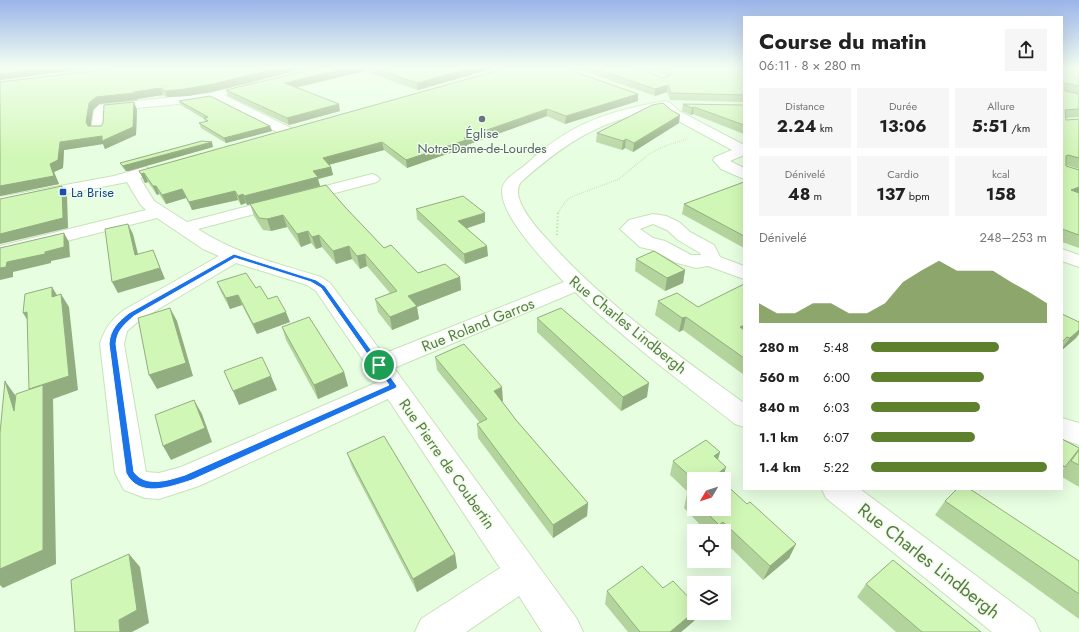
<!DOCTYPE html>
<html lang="fr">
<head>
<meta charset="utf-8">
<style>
  body { margin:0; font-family:Jost,sans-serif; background:#f6f6f6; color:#222; height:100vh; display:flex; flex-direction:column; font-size:15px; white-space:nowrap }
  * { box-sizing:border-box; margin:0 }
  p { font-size:13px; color:#767676 }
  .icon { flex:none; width:22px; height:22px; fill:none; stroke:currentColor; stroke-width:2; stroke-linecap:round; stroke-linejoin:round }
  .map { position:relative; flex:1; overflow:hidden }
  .drawer { position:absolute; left:743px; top:16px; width:320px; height:474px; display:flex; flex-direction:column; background:#fff; border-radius:0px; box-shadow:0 4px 16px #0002 }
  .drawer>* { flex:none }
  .needle { width:26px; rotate:231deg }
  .tools { position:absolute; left:687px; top:472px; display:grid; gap:8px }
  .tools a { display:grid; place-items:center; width:44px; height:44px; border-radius:0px; background:#fff; box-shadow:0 4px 16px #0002; font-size:20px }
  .pin { position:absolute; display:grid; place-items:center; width:34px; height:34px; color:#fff; margin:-17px; border:2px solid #fff; border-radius:50%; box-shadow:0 1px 4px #0007 }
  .round { display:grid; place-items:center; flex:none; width:42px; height:42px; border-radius:0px; background:#f6f6f6 }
  .head { display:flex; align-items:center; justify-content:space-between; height:68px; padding:0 16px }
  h1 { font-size:22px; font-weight:700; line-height:30px }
  .figures { display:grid; grid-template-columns:repeat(3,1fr); gap:6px; height:68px; padding:4px 16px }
  .figures div { display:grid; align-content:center; border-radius:0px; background:#f6f6f6; text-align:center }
  .figures b { font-size:17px; font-weight:700 }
  .figures small { font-size:11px; font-weight:400 }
  .figures p { font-size:11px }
  .chart { height:112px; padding:8px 16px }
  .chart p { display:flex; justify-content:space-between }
  .chart svg { width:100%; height:72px; margin-top:4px; fill:#5e812d; opacity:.7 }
  ul { padding:0 16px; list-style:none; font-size:13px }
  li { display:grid; grid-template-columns:64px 48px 1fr; align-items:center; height:30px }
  li i { height:10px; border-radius:5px; background:#5e812d }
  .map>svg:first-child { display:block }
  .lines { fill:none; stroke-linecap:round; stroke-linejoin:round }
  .service-casing { stroke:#c7e2b9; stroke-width:2 }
  .minor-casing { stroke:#c7e2b9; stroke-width:2 }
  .path-far1 { stroke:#b5dc99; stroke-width:1.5; stroke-dasharray:0.5 1.5; stroke-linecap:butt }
  .path { stroke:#b5dc99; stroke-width:2; stroke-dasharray:1 2.5; stroke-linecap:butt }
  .service { fill:#fff; fill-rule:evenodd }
  .minor { fill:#fff; fill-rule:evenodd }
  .wall { fill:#b4d49d }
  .shaded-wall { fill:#92ad7f }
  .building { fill:#d1f7b6; stroke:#92ad7f }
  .route { fill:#1a73e8; stroke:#fff; fill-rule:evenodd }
  .worship-dot { fill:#6b7280; stroke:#eeffea; stroke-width:1.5 }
  .transit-dot { fill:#1a4fb4; stroke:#eeffea; stroke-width:1.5 }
  .labels { text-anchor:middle; stroke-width:3; stroke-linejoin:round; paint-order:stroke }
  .far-worship-label { font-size:13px; fill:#5b616d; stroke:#eeffea }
  .far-transit-label { font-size:13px; fill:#164399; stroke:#eeffea; text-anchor:start }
  .street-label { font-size:15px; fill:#5d7845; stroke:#eeffea }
  .near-street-label { font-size:18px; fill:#5d7845; stroke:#eeffea }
</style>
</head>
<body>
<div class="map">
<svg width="1079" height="632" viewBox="0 0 1079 632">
  <rect width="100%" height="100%" fill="#e7fee1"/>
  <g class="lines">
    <g class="service-casing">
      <path id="service" d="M528,149L547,150L551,153C546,157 535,154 528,153L527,151Z"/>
    </g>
    <g class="minor-casing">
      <g id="minor">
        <polygon points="256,82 261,85 260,87 224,95 293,129 295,132 293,135 283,135 212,99 188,103 106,111 105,130 103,133 93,133 91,130 94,110 99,105 212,93 216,91"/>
        <path d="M665,101L669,102L679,111L744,145V155L730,161L744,168V179L721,169L713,160L715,157L732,150L671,117L662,109C601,120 567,141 521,182C509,197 535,226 545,237C603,303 674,352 744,403V427L735,424C680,381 625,340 575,292L394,368L577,619L583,632H542L519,596L466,632H415L421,619L500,568L388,399L199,486L159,499L145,498L124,490L115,473L100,344C104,329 112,319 124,310L219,256L203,249L157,218L0,258V246L146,210L140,204L127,182L0,207V197L114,176L145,167L150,169L153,172L150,175L140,178L154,201L187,222L372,174L377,176L380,179L377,182L198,229C236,254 279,264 321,277L330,283L383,354L564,282C546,263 504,220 502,193C501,180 515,173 524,166C538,154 551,142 567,133C596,115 632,107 665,101ZM236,263L307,285L316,291L378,382L181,467L159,473L146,472L124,344L127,331L140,320Z"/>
        <path d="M653,214L666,216L679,222L690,232L714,245L720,257L744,266V279L708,266L696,268L677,263L653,250L640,247L620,229L629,220ZM653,224L667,230L678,240L700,253L701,255H691L665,241L653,238L640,229Z"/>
        <polygon points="1062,249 1079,255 1079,267 1062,261"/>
        <polygon points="1062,418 1079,423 1079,445 1062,439"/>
        <polygon points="822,489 860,489 1034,619 1040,632 992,632 826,498"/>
      </g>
    </g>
    <g class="path-far1">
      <polyline points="354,68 426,93"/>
      <polyline points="558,213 565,202 571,197 619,179 649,154 665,146 687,139"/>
    </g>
    <polyline class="path" points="557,235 558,212"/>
    <use href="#service" class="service"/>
    <use href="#minor" class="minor"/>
  </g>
  <g class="wall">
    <polygon points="117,68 307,68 216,91 188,96 167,97 163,95 137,99 137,100 99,104 93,110 90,126 101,126 134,102 137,110 136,135 105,149 103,144 64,150 63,168 54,172 59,184 0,196 0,82"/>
    <polygon points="318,68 495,68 418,90 365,71 296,87 340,111 289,125 228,96 226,90"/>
    <polygon points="575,68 635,68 664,78 667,76 644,68 744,68 744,102 670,100 667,92 655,96"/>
    <polygon points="1062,68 1079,68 1079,117 1065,118 1066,120 1079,119 1079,169 1066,165 1066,166 1079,170 1079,248 1062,242"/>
    <polygon points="638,94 638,101 565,124 547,116 467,145 467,147 407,168 384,150 329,165 331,167 333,175 318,179 320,186 247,205 246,203 241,205 238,200 192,210 186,198 166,204 159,194 157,195 148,182 145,183 139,171"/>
    <polygon points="179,101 270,126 272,131 226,143 201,128 199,123 205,122 204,119 181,105"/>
    <polygon points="683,104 744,105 744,134 693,114 691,115 682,111"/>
    <polygon points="679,123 633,152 625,148 622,150 596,142 597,133"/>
    <polygon points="213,147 126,171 123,168 120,163"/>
    <polygon points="744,182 744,248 682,214 684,204"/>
    <polygon points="250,204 345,207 384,248 418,273 460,277 461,290 417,307 419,319 392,330 378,312 375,299 390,293 367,266 360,269 352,259 336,264 322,247 316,249 311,243 301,247 287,227 271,231 263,230 254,216"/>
    <polygon points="416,209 485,222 467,228 488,256 465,264 417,219"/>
    <polygon points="636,259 685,270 683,283 665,291 635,271"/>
    <polygon points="217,282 256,288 268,299 290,322 257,334 242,305 230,309 221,292"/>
    <polygon points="744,284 744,375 683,330 679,332 655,315 658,301 698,307"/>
    <polygon points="1062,314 1076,338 1062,350"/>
    <polygon points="537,318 647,397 621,411 537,332"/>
    <polygon points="282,327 344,372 348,386 318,399 286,340"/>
    <polygon points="435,357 503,401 502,401 516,420 588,503 587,516 553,538 478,438 477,424 480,423 437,370"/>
    <polygon points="1062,439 1079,448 1079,487 1062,477 1062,471 1066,465 1062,470"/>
    <polygon points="720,452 718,459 694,479 694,509 724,509 747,504 796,544 789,558 763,580 724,541 724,531 706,531 684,508 687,494 689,493 670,475 673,461"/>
    <polygon points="347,453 455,554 457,568 417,592 352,467"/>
    <polygon points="945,501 1079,561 1079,619 935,515"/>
    <polygon points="866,584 981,632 896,632 857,597"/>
    <polygon points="663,588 694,613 697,613 694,621 681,632 628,632 605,604 607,591"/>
  </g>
  <g class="shaded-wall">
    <polygon points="43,68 95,68 0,80 0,74"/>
    <polygon points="279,68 307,68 216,91 188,96 167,97 165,91"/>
    <polygon points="348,68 364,68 365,71 286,90 285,83"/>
    <polygon points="472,68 495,68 418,90 417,83"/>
    <polygon points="668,85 667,92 655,96 655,89"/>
    <polygon points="161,88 163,95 137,99 137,100 99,104 93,110 90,130 86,122 89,103 96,97"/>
    <polygon points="638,94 638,101 565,124 566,116"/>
    <polygon points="134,102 137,110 136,135 105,149 103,144 64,150 63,168 54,172 59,184 0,196 0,186 50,164 60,142 102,136"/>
    <polygon points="339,104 340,111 289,125 287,118"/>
    <polygon points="694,107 693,114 691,115 692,108"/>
    <polygon points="547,109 547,116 467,145 467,147 407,168 406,160 464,138"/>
    <polygon points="680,115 679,123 633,152 634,143"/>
    <polygon points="270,126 272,131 226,143 224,138"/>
    <polygon points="626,139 625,148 622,150 623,141"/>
    <polygon points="212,142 213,147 129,171 126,171 123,166"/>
    <polygon points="382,142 384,150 324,166 323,158"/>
    <polygon points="331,167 333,175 318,179 320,186 247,205 244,196 313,171"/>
    <polygon points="144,173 148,182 145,183 141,174"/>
    <polygon points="62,186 67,195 68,228 0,244 0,234"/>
    <polygon points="153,186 156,186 159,194 157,195"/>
    <polygon points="1079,187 1079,195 1071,190"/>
    <polygon points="182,189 186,198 166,204 162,195"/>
    <polygon points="235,191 238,200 192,210 189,202"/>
    <polygon points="243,194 246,203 241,205 238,196"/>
    <polygon points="485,213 485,222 459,231 458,221"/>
    <polygon points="283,215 287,227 271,231 267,219"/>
    <polygon points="128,224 133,234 141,266 135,255"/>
    <polygon points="308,231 311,243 301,247 297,234"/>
    <polygon points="64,233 69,242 70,257 51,261 51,263 13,272 13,277 0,280 0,268 7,262 45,252"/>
    <polygon points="319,235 322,247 316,249 312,237"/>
    <polygon points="349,246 352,259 336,264 333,251"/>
    <polygon points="487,246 488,256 465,264 464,254"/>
    <polygon points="153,250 165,279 118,293 112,282"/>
    <polygon points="365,254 367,266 360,269 357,256"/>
    <polygon points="685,270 683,283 665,291 667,278"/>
    <polygon points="460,277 461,290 417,307 419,319 392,330 390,317 408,296"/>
    <polygon points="52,287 60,300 52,297"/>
    <polygon points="61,294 69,307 78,390 53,399 56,564 3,588 0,585 0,569 39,403"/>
    <polygon points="238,295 242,305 230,309 226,298"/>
    <polygon points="170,308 177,321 193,376 157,389 149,375"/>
    <polygon points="27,312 32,327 23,313"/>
    <polygon points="286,312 290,322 257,334 253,324"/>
    <polygon points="686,317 683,330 679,332 682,318"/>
    <polygon points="744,325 744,336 740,327"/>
    <polygon points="1079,330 1079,334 1076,338 1062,350 1062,348 1070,338"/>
    <polygon points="344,372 348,386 318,399 314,385"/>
    <polygon points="271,376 277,390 239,405 233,391"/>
    <polygon points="5,381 15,395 26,425 14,411"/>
    <polygon points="649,383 647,397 621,411 623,397"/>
    <polygon points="502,387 503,401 495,405 494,391"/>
    <polygon points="194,400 202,414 212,442 171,460 163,446"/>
    <polygon points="720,452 716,466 714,456"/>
    <polygon points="726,467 723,479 714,479 716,475"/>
    <polygon points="588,503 587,516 553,538 553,525"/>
    <polygon points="723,522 720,531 717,531 719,525"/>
    <polygon points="796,544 789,558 763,580 770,566"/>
    <polygon points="129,554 140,567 149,623 132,632 120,632 119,620"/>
    <polygon points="455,554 457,568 417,592 413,579"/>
    <polygon points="694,612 694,613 697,613 694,621 681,632 670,632"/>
  </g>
  <g class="building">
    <polygon points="0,68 43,68 0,74"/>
    <polygon points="117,68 279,68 213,84 185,89 165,91 161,88 134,92 134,93 96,97 89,103 86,122 88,126 101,126 103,123 104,105 134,102 133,127 102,141 102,136 60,142 58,160 50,164 54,176 0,186 0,82"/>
    <polygon points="318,68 348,68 285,83 339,104 287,118 226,90"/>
    <polygon points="374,68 472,68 417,83"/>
    <polygon points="507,68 564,68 638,94 566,116 547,109 464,138 466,140 406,160 382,142 323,158 331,167 313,171 318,177 244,196 243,194 238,196 235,191 189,202 182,189 162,195 156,186 153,186 144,173 141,174 139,171"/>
    <polygon points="594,68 635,68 664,78 671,74 669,70 663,68 744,68 744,95 671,93 668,85 655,89"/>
    <polygon points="1062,68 1079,68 1079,86 1065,83 1065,91 1079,94 1079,109 1065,110 1066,120 1079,119 1079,158 1068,155 1066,156 1066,166 1079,170 1079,187 1071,190 1079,193 1079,235 1062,229"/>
    <polygon points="210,96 270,126 224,138 199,123 208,121 204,118 208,117 179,101"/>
    <polygon points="663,103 671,110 680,115 634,143 626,139 623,141 597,133 652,105"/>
    <polygon points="683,104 744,105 744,125 694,107 692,108"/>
    <polygon points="202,141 212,142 126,165 123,166 120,163"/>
    <polygon points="744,182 744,236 684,204"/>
    <polygon points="326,185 345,207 384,248 391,245 418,273 445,264 460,277 408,296 417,306 390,317 375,299 397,291 365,254 357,256 349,246 333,251 319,235 312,237 308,231 297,234 283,215 267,219 259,218 250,204"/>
    <polygon points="62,186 63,218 0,234 0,199"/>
    <polygon points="463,196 485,213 458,221 487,246 464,254 416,209"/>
    <polygon points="128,224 135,255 153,250 160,268 112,282 105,229"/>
    <polygon points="64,233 64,247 45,252 45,254 7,262 6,267 0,268 0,248"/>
    <polygon points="654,251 685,270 667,278 636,259"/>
    <polygon points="246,273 256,288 260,286 268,299 277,296 286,312 253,324 238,295 226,298 217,282"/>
    <polygon points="744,284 744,325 740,327 744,330 744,358 686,317 682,318 658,301 677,293 698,307"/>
    <polygon points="52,287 52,297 61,294 69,376 29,389 27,312 23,313 25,294"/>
    <polygon points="170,308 186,363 149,375 138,318"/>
    <polygon points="561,308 649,383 623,397 537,318"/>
    <polygon points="1062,314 1079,322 1079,330 1070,338 1067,337 1062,342"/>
    <polygon points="309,317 344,372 314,385 282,327"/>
    <polygon points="464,344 502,387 494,391 516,420 588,503 553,525 477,424 487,419 435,357"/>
    <polygon points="262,357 271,376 233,391 224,371"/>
    <polygon points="5,381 14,411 16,394 43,385 43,550 0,569 0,433"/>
    <polygon points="194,400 205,428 163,446 155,415"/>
    <polygon points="384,436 455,554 413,579 347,453"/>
    <polygon points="1062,439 1079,448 1079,449 1065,467 1062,465"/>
    <polygon points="706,440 720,452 714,456 726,467 716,475 720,479 694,479 694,480 673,461"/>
    <polygon points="1079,450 1079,465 1071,461"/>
    <polygon points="724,483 747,504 750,502 796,544 770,566 723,522 719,525 703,509 724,509"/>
    <polygon points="957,489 970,489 1079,561 1079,594 945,501"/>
    <polygon points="694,490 694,501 687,494"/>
    <polygon points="129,554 137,610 119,620 120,632 75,632 71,580"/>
    <polygon points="893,560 981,632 922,632 866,584"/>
    <polygon points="642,566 663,588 673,581 694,603 694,612 670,632 640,632 607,591"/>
  </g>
  <linearGradient id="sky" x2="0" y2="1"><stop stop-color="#9ab4e9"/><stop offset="0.43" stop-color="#f4fff2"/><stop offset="1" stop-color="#f4fff2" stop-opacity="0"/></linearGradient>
  <rect width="1079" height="157" fill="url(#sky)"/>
  <path class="route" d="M234,254L316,280L325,286L397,386L396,388L192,480C170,487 139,499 126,473L109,344C110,329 118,322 129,313ZM235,258L311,282L321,288L389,385L185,475C169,480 146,488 134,472L116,344C117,330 124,325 134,316Z"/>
  <circle class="worship-dot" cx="482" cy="119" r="4"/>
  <rect class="transit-dot" x="59" y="188" width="8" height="8" rx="2"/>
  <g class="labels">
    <g class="far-worship-label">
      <text x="482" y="138">Église<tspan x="482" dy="15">Notre-Dame-de-Lourdes</tspan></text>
    </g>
    <g class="far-transit-label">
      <text x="71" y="197">La Brise</text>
    </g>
    <g class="street-label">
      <text transform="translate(478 325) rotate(-22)" y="5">Rue Roland Garros</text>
      <text transform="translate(628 325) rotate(39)" y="5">Rue Charles Lindbergh</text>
      <text transform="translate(447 464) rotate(55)" y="5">Rue Pierre de Coubertin</text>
    </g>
    <g class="near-street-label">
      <text transform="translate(929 561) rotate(38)" y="6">Rue Charles Lindbergh</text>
    </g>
  </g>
</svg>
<div class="tools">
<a><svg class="needle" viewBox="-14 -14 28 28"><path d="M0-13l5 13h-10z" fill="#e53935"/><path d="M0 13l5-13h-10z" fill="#767676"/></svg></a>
<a><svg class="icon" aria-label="locate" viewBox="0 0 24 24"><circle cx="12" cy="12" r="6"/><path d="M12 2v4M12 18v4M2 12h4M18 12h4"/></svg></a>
<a><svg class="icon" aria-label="layers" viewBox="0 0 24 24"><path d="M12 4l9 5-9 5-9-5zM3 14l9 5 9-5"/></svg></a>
</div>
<div class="pin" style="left:379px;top:365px;background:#1e9e55"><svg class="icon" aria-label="arrive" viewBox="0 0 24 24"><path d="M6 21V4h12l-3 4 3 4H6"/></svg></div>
<section class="drawer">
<div class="head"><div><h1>Course du matin</h1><p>06:11 · 8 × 280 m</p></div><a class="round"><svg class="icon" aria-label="share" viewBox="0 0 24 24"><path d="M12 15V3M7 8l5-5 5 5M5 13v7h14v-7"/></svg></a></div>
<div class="figures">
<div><p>Distance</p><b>2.24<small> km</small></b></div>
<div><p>Durée</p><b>13:06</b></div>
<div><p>Allure</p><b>5:51<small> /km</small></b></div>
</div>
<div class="figures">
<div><p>Dénivelé</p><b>48<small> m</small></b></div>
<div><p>Cardio</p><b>137<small> bpm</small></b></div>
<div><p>kcal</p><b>158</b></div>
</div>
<div class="chart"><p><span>Dénivelé</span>248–253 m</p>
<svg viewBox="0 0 160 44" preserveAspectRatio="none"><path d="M0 44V32L10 38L20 38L30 32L40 32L50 38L60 38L70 32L80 19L90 12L100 6L110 12L120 12L130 12L140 19L150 25L160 32V44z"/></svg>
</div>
<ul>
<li><b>280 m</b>5:48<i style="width:73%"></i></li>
<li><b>560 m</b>6:00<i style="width:64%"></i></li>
<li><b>840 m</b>6:03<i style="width:62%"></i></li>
<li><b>1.1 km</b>6:07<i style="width:59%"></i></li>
<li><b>1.4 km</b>5:22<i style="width:100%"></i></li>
</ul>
</section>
</div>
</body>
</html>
